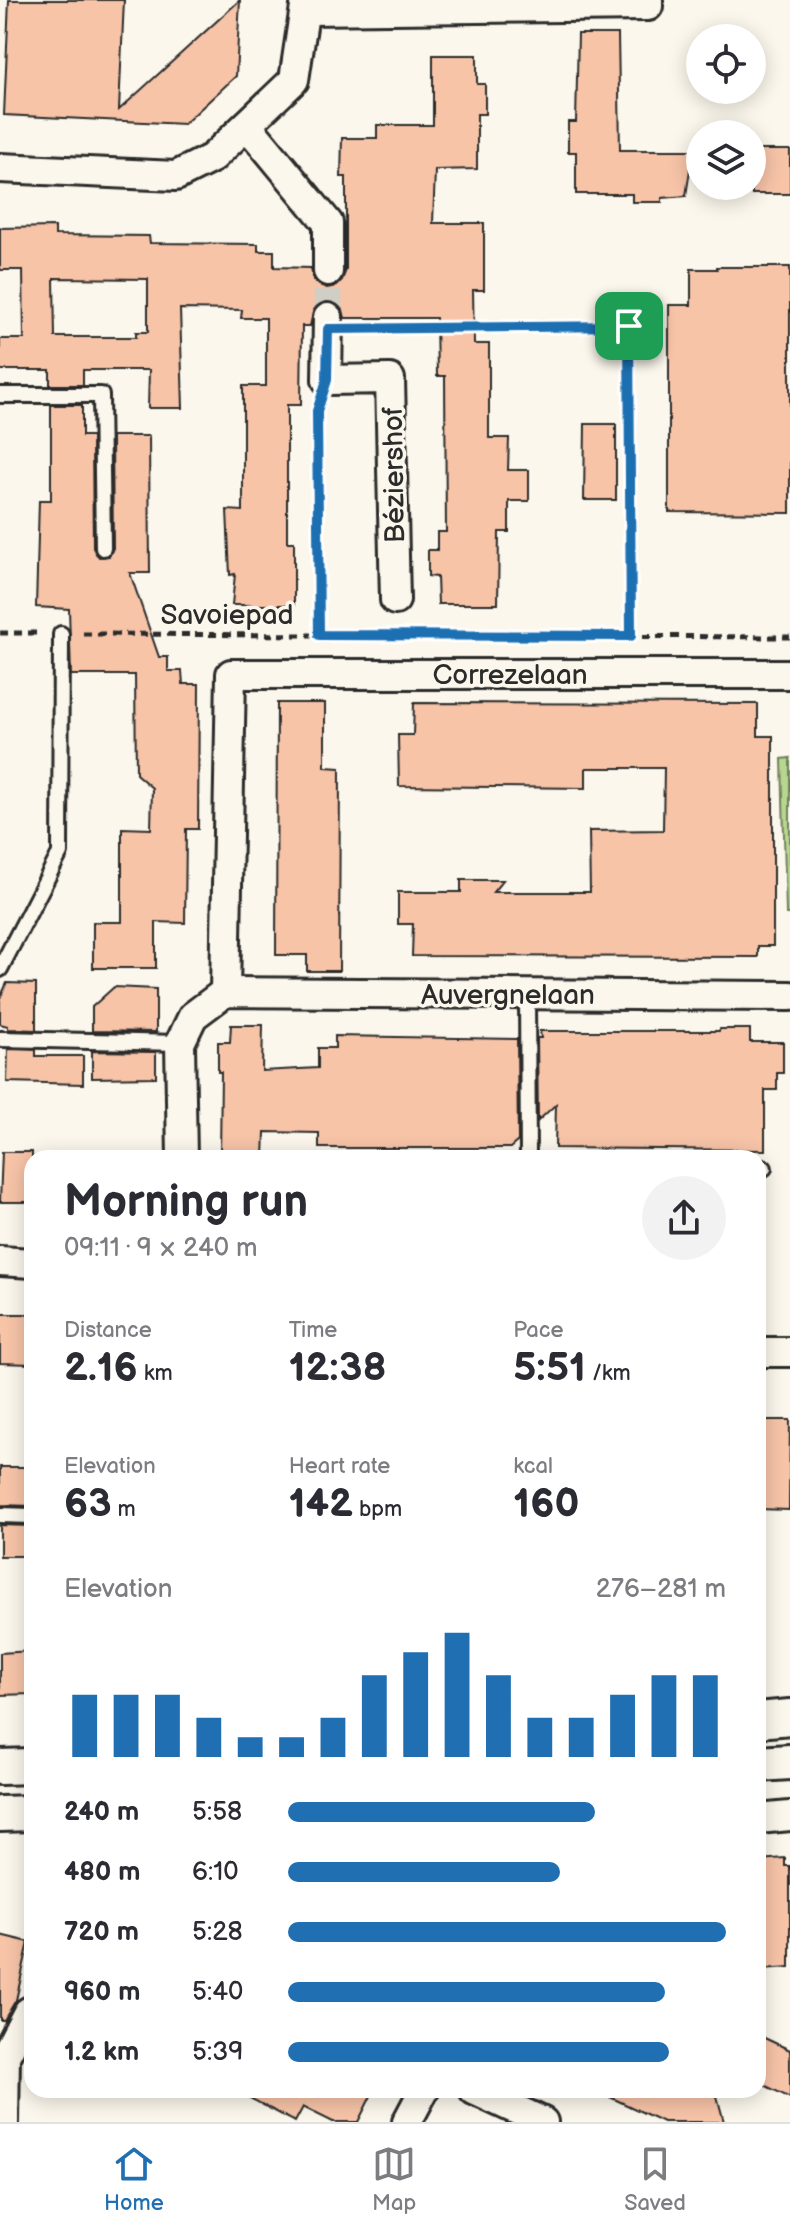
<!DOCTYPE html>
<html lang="en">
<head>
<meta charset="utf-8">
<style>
  body { margin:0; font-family:"Balsamiq Sans",sans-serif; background:#f2f2f3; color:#2b2b33; height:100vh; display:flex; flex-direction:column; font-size:30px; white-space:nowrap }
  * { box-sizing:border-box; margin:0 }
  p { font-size:26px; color:#7c7c81 }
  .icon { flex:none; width:44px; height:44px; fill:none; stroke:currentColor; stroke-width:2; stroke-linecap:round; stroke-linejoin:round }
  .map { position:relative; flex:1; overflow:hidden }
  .panel { position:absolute; left:24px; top:1150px; width:742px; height:948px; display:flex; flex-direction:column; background:#fff; border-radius:24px; box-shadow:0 4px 20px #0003 }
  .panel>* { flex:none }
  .controls { position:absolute; left:686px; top:24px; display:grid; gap:16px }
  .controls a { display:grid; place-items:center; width:80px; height:80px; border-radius:50%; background:#fff; box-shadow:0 4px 20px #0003; font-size:40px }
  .pin { position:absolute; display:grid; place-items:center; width:68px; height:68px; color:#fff; margin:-34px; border-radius:16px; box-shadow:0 4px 12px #0006 }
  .round { display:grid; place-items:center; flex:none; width:84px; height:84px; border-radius:42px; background:#f2f2f3 }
  .overview { display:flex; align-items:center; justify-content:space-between; height:136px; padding:0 40px }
  h1 { font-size:44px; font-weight:600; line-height:60px }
  .stats { display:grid; grid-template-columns:repeat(3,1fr); gap:12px; height:136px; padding:8px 40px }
  .stats div { display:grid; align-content:center }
  .stats b { font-size:40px; font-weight:600 }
  .stats small { font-size:22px; font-weight:400 }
  .stats p { font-size:22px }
  .chart { height:224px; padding:16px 40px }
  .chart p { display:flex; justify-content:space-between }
  .chart svg { width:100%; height:144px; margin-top:8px; stroke:#1f6fb2; stroke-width:6 }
  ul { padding:0 40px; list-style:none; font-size:26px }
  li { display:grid; grid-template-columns:128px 96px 1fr; align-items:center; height:60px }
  li i { height:20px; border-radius:10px; background:#1f6fb2 }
  .tab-bar { display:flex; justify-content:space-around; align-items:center; height:112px; border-top:2px solid #e1e1e2; background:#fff; font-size:22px; color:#7c7c81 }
  .tab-bar a { display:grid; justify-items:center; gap:4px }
  .tab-bar .on { color:#1f6fb2 }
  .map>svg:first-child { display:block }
  .green { fill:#b7d68f; stroke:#71805d; stroke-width:2 }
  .building { fill:#f7c4a8; stroke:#2b2b2b; stroke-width:2; fill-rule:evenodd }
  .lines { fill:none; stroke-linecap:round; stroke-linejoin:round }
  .minor-tunnel { stroke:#d1cec5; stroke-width:28; stroke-dasharray:28 14; stroke-linecap:butt }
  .service-casing { stroke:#2b2b2b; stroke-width:20 }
  .minor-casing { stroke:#2b2b2b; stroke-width:34 }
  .tertiary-casing { stroke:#2b2b2b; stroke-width:40 }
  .path { stroke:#2b2b2b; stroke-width:5; stroke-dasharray:8 6; stroke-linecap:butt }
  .service { stroke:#fbf7ec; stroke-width:14 }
  .minor { stroke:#fbf7ec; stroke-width:28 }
  .tertiary { stroke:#fbf7ec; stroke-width:34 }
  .route-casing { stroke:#fff; stroke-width:16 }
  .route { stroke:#1f6fb2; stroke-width:10 }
  .labels { text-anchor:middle; stroke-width:7; stroke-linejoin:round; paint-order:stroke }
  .street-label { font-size:28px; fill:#2b2b2b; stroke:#fbf7ec }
</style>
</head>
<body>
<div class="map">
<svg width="790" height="2122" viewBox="0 0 790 2122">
  <rect width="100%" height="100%" fill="#fbf7ec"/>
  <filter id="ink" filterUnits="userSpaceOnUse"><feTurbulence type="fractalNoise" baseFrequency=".0125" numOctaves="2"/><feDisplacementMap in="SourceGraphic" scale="16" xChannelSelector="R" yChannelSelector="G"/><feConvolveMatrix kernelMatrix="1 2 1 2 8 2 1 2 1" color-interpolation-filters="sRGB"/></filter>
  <g filter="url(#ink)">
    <polygon class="green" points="790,758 790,914 786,914 782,759"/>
    <g class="building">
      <polygon points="9,0 124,0 119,110 240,0 236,76 184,124 4,115"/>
      <polygon points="578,34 618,34 620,150 693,150 686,196 662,198 662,202 632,202 632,194 576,194 576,152 568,152 568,122 576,122"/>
      <path d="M433,55H477V84H485V114H477V169L435,170L433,223H484V290H473L474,344H489V438H509L508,470H529V501H509V532H499L498,604H438L437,577L428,576V550H437V532H446L445,376H437L436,318H345L343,310L337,304L328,301L314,309L310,326H302L301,405H287V542H294V605H232L235,574L230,575L227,510L243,511V386H266V318H241L242,310L180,309L183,408H148L149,370H83V385H50V370H0V339H24L23,270H0V228L55,227V235L149,236L150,243L258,244V251H274V267L311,268L313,279L319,285L327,288L336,286L342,280L346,270V177H341L342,138H377V125H433ZM54,278L148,279V332H136V337H55Z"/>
      <rect x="752" y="150" width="38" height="44"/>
      <polygon points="717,267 790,267 790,513 669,512 669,305 691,305 691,269 717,269"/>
      <polygon points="51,405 82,405 82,436 92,436 93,548 99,557 109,556 113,548 112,436 149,436 150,573 130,573 159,657 168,657 168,671 182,671 183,684 199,684 198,829 186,829 185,923 156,922 156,968 93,968 93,922 122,922 122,828 151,829 152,788 136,774 135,675 71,675 69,609 36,607 39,500 51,500"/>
      <polygon points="585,424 616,424 616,500 584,500"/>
      <polygon points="277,703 325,703 325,767 340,768 339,971 307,971 307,955 276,955"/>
      <polygon points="414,703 758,704 758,736 773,736 773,946 758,946 758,957 412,956 413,924 398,924 398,892 461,892 461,880 503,880 493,892 590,892 589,831 663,830 664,768 586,768 586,788 399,786 398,735 413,735"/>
      <polygon points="7,983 36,984 36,1030 8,1029 8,1026 0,1024 0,998"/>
      <polygon points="114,987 156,989 156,1032 92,1031 92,1007"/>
      <polygon points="231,1025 263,1025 262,1071 318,1068 318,1048 335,1048 335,1036 517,1039 518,1141 510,1148 319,1148 319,1133 265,1132 264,1158 220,1158 221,1072 218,1072 218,1042 230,1042"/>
      <polygon points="720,1029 750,1029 750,1042 783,1042 783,1073 777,1073 777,1090 765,1090 765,1150 555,1148 556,1104 538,1121 537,1038 541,1038 540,1031 719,1031"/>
      <polygon points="8,1049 36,1050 36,1056 83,1056 83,1084 7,1082"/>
      <polygon points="92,1051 156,1052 156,1077 92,1078"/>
      <polygon points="2,1152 32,1152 32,1202 0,1202"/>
      <polygon points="0,1314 32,1314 32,1364 0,1363"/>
      <polygon points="758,1420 790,1420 789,1510 758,1509"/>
      <polygon points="0,1467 30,1467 32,1506 0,1505"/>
      <polygon points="0,1525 32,1526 32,1556 0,1556"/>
      <polygon points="32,1651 32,1694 0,1695 0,1653"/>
      <polygon points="785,1858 785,1866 790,1866 790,1967 762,1969 758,1928 758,1860"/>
      <polygon points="0,1935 29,1942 16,2000 4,2020 0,2020"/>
      <polygon points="758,2035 790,2050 790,2098 758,2082"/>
      <polygon points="235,2090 374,2090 358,2122 333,2122 303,2107 295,2122"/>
      <polygon points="595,2090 704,2090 717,2096 724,2122 663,2122"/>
    </g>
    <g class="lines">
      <polyline class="minor-tunnel" points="328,318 328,271"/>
      <g class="service-casing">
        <g id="service">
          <polyline points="0,395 101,395 103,548"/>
          <polyline points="0,969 60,853 61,634"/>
          <polyline points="527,994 528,1158"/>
          <polyline points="0,1039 180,1043"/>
          <polyline points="758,1168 764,1168"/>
          <polyline points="0,1515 32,1516"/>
        </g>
      </g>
      <g class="minor-casing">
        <g id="minor">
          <polyline points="306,10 648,6 648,0"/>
          <polyline points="247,125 328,223 328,271"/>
          <polyline points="0,168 176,176 212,158 294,80 306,0"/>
          <polyline points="328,318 327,380 390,379 395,600"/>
          <polyline points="225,992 231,674 790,674"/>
          <polyline points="182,1158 180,1043 193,1016 225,992 790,996"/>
          <polyline points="0,1261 32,1263"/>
          <polyline points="758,1352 790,1352"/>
          <polyline points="758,1819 790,1816"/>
          <polyline points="474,2090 543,2122"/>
          <polyline points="4,2122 5,2056 28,2012 32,2010"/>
          <polyline points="407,2122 424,2090"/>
        </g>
      </g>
      <g class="tertiary-casing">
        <g id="tertiary">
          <polyline points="758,1720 790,1717"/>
          <polyline points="758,1764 790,1762"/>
          <polyline points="0,1767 32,1766"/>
          <polyline points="0,1814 32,1813"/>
        </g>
      </g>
      <g class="path">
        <polyline points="356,329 629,326 631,636"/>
        <polyline points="318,408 319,635"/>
        <polyline points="0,633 37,633"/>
        <polyline points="83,634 790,637"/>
      </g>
      <use href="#service" class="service"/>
      <use href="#minor" class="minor"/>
      <use href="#tertiary" class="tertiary"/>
    </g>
  </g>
  <g class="lines" filter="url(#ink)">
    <g class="route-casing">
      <polygon id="route" points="629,326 631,636 319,635 317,411 327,380 328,329"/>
    </g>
    <use href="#route" class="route"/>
  </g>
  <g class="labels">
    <g class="street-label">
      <text transform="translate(393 475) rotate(-91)" y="10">Béziershof</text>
      <text x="227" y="624">Savoiepad</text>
      <text x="510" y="684">Correzelaan</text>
      <text x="508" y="1004">Auvergnelaan</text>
    </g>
  </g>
</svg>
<div class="controls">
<a><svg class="icon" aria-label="locate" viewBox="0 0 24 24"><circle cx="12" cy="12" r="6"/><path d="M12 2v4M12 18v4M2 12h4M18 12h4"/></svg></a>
<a><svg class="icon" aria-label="layers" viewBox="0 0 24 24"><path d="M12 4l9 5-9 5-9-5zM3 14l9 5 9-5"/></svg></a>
</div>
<div class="pin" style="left:629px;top:326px;background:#1e9e55"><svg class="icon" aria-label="arrive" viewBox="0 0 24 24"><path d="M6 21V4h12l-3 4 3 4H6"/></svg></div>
<section class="panel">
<div class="overview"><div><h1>Morning run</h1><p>09:11 · 9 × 240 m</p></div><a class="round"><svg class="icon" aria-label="share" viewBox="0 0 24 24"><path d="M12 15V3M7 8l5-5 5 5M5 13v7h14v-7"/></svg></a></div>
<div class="stats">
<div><p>Distance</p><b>2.16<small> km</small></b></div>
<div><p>Time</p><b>12:38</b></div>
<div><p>Pace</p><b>5:51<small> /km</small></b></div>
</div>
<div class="stats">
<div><p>Elevation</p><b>63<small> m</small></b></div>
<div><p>Heart rate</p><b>142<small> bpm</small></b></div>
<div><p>kcal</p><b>160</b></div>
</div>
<div class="chart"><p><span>Elevation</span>276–281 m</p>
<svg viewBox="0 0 160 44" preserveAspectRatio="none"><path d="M5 44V25M15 44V25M25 44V25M35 44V32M45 44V38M55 44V38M65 44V32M75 44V19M85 44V12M95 44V6M105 44V19M115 44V32M125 44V32M135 44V25M145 44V19M155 44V19"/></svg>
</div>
<ul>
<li><b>240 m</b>5:58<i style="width:70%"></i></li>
<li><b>480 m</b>6:10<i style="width:62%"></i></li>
<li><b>720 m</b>5:28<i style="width:100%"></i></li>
<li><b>960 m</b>5:40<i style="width:86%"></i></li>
<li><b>1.2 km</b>5:39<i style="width:87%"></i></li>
</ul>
</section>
</div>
<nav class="tab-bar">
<a class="on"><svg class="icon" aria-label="home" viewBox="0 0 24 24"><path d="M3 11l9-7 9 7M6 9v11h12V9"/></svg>Home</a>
<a><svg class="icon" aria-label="map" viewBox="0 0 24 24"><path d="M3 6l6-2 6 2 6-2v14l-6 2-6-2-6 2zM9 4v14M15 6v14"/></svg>Map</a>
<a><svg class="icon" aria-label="saved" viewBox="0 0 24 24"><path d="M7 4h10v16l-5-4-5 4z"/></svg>Saved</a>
</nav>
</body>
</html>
